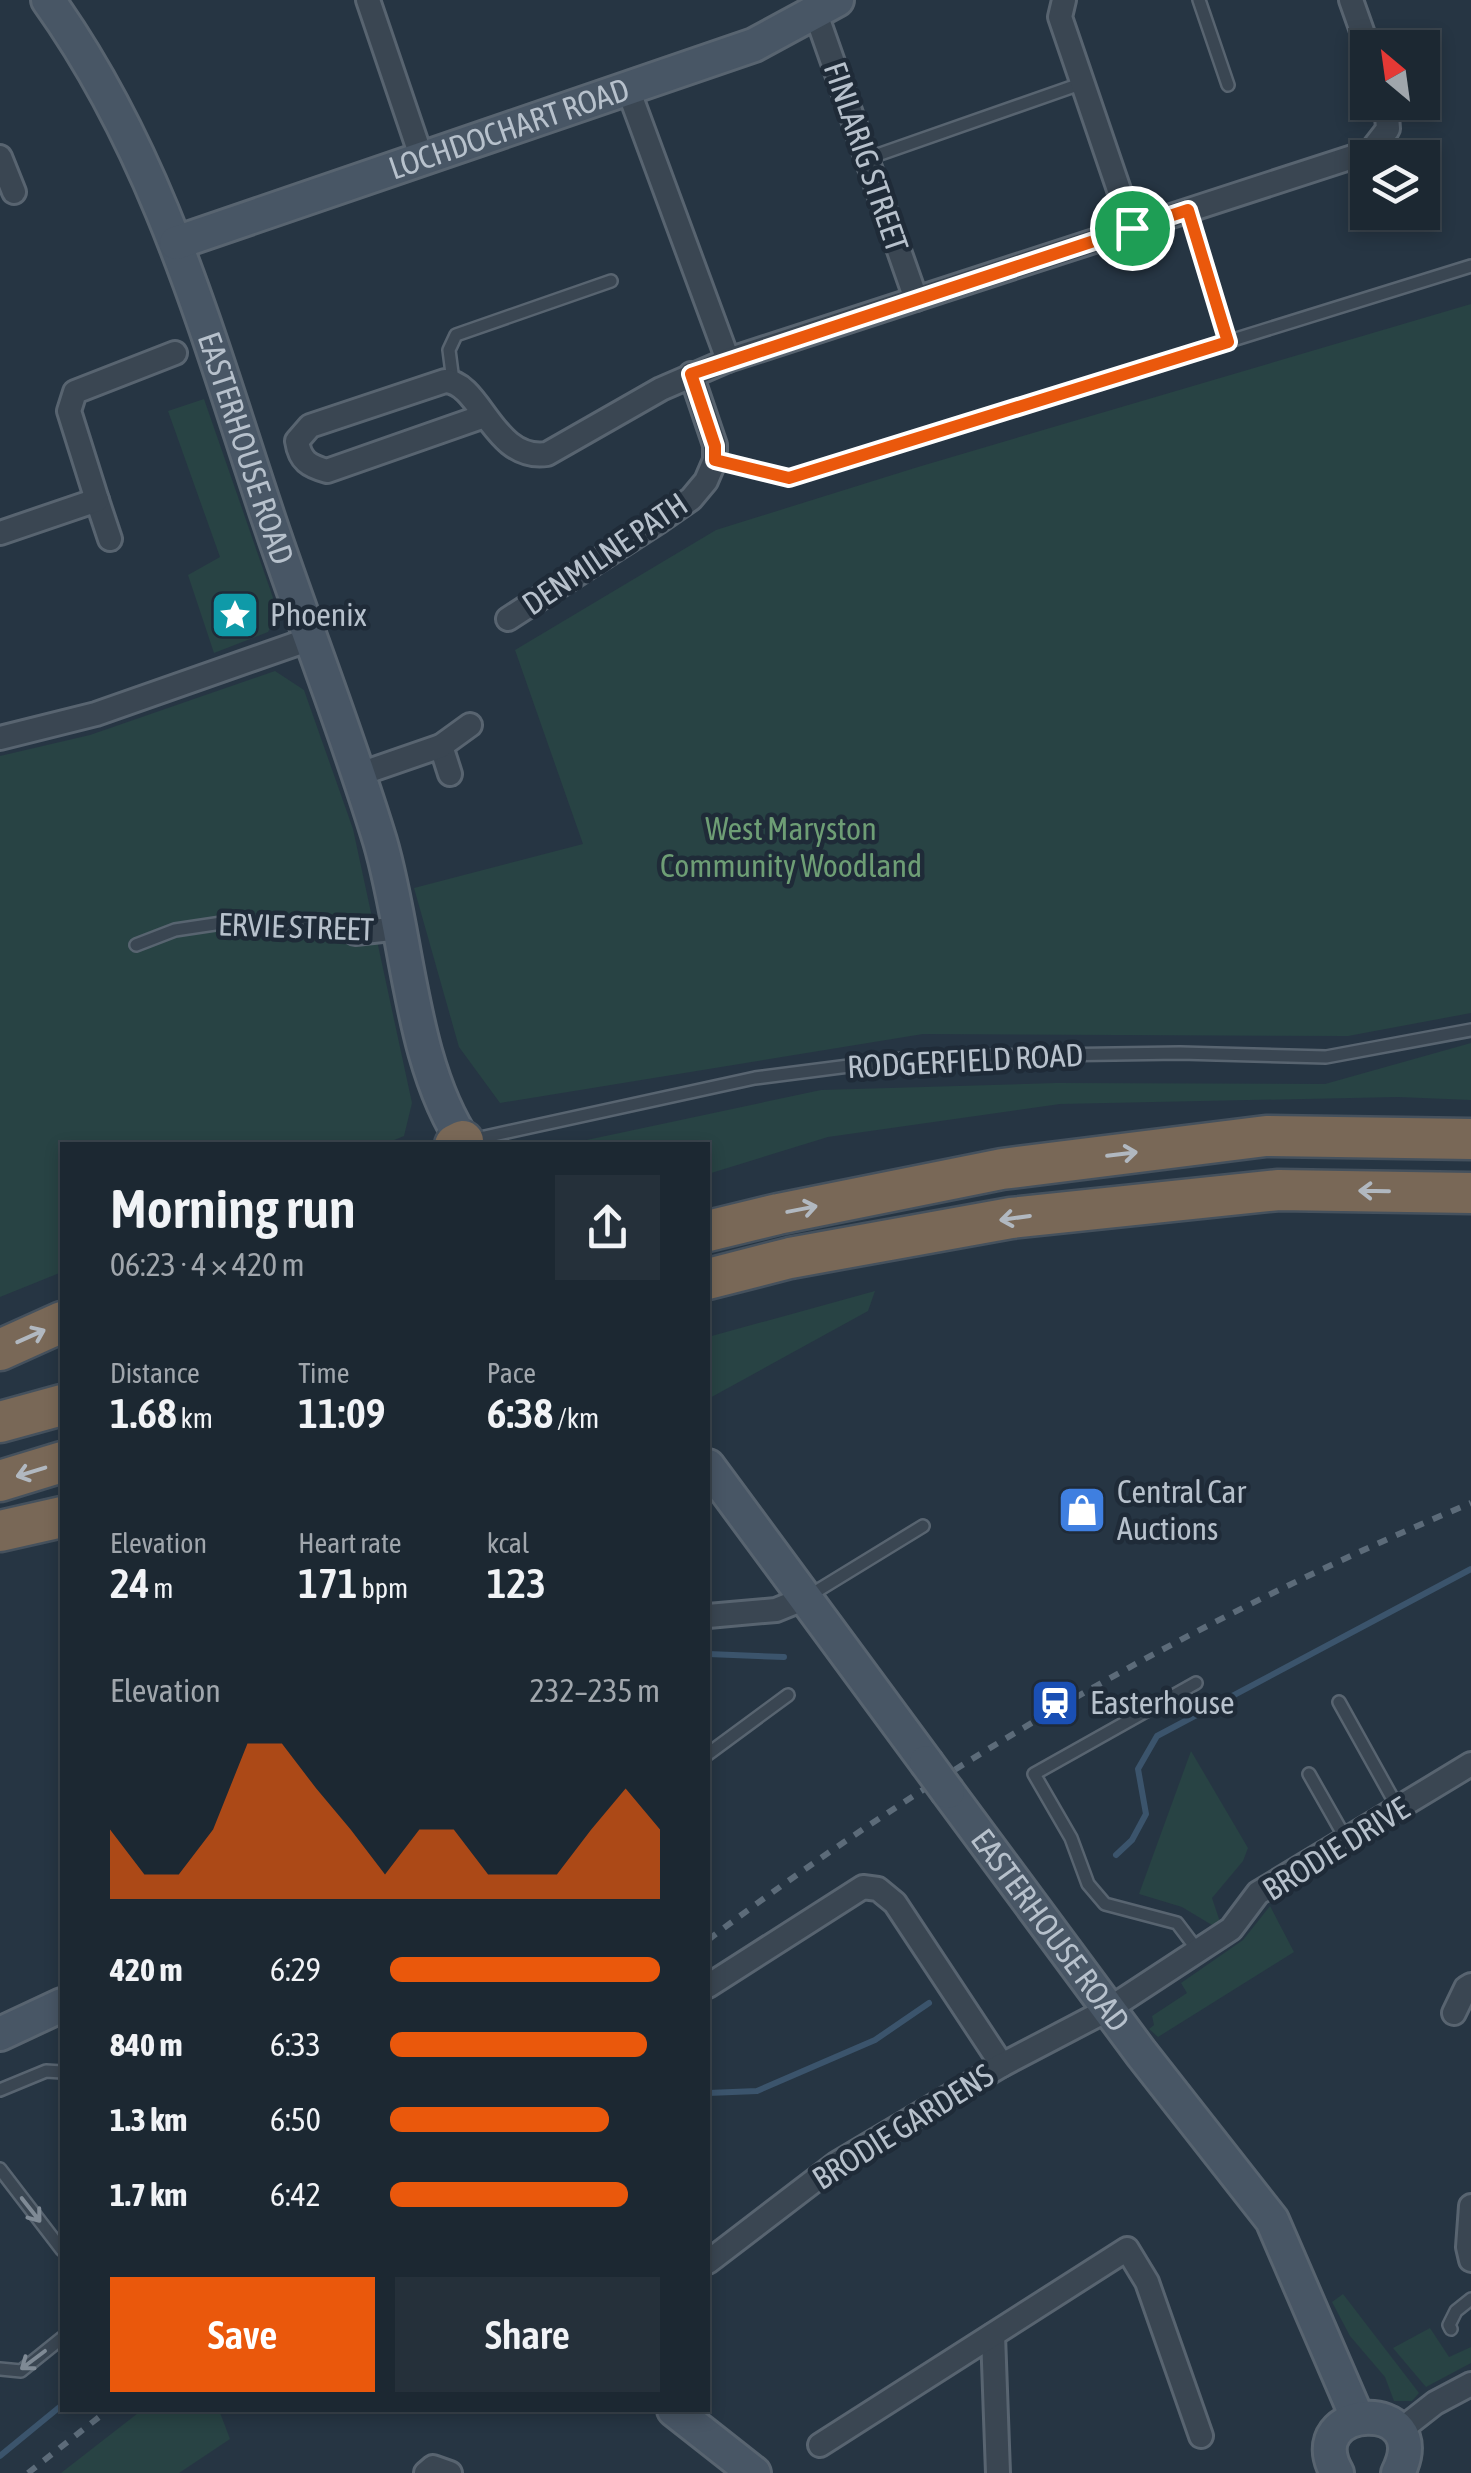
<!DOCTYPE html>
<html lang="en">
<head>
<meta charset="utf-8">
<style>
  body { margin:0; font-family:"Asap Condensed",sans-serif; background:#25303a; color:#f1f3f6; height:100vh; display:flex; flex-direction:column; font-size:38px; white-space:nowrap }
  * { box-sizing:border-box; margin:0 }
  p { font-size:32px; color:#a0a6ac }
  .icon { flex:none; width:55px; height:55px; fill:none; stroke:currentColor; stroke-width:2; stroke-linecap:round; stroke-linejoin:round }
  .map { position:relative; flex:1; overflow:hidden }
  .sheet { position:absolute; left:60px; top:1142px; width:650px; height:1270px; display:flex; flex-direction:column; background:#1c2832; border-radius:0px; box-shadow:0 5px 15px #0003,0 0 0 2px #3a444d }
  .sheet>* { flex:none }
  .needle { width:65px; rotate:331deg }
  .tools { position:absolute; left:1350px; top:30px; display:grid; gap:20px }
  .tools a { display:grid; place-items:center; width:90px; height:90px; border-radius:0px; background:#1c2832; box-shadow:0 5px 15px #0003,0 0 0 2px #3a444d; font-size:50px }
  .pin { position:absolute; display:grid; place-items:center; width:85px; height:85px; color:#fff; margin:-42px; border:5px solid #fff; border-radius:50%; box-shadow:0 2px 10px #0007 }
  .round { display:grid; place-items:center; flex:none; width:105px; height:105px; border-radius:0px; background:#25303a }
  .summary { display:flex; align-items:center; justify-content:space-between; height:170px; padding:0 50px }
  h1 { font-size:55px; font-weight:600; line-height:75px }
  .metrics { display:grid; grid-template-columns:repeat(3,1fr); gap:15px; height:170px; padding:10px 50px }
  .metrics div { display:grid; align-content:center }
  .metrics b { font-size:42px; font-weight:600 }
  .metrics small { font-size:28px; font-weight:400 }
  .metrics p { font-size:28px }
  .chart { height:280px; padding:20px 50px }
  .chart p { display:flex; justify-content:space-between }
  .chart svg { width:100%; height:180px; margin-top:10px; fill:#ea580c; opacity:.7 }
  .action { display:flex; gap:20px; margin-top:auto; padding:20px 50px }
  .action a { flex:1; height:115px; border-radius:0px; background:#ea580c; color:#fff; font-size:40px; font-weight:600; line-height:115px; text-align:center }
  .action a+a { background:#25303a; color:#f1f3f6 }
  ul { padding:0 50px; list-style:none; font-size:32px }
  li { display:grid; grid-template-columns:160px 120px 1fr; align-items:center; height:75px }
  li i { height:25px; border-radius:12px; background:#ea580c }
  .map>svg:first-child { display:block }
  .green { fill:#284344 }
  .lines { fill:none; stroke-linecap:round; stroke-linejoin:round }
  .stream { stroke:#3b546c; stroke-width:6 }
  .lane-casing { stroke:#586470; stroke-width:16 }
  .street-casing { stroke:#586470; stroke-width:28 }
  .secondary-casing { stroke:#586470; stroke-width:38 }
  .highway-casing { stroke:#45515d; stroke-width:45 }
  .lane { stroke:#3a4652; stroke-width:11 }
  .street { stroke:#3a4652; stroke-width:22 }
  .secondary { stroke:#485665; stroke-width:32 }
  .highway { stroke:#796857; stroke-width:40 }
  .rail { stroke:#5c6b79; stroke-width:6; stroke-dasharray:10 10; stroke-linecap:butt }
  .secondary-bridge-casing { stroke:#586470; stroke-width:38; stroke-linecap:butt }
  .secondary-bridge { stroke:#485665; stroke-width:32 }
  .oneway { stroke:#b1b8c0 }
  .oneway2 { stroke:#7f8a95 }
  .route-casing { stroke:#fff; stroke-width:20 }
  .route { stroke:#ea580c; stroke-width:12 }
  .labels { text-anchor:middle; stroke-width:9; stroke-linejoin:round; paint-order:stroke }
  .street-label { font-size:32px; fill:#b7c1cc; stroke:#1f2b38 }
  .poi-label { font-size:32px; fill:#b7c1cc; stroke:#1f2b38; text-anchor:start }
  .park-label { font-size:32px; fill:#6e9e75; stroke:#1f2b38 }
</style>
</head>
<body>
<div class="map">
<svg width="1471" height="2473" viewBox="0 0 1471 2473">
  <rect width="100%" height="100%" fill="#263543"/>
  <g class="green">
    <polygon points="1471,304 1471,1013 1348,1036 923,1034 500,1103 459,1047 414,888 583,844 515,650 716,530 918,467"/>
    <polygon points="204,399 278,612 268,632 214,653 188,575 220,557 168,411"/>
    <polygon points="275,671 304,690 353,829 412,1103 404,1136 382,1145 62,1145 62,1272 0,1297 0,756 90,735"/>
    <polygon points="1471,1043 1471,1100 1398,1097 1060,1104 828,1137 708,1174 708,1145 575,1145 582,1141 821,1090 1056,1083 1325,1084"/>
    <polygon points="875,1291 868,1311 708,1399 708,1337"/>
    <polygon points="1191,1751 1248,1848 1243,1861 1212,1898 1220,1922 1212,1925 1182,1907 1139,1894"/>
    <polygon points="1270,1906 1294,1952 1158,2037 1149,2029 1154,2025 1152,2016 1187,1993 1181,1983 1243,1940"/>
    <polygon points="1343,2294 1419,2393 1412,2401 1394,2401 1385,2377 1350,2336 1332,2302"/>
    <polygon points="1430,2328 1449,2357 1471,2347 1471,2363 1426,2387 1393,2348"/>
    <polygon points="142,2410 219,2410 230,2439 179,2473 61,2473"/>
  </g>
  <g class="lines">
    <g class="stream">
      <polyline points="708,1654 784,1657"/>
      <polyline points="1116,1855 1132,1840 1146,1814 1138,1769 1157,1736 1471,1569"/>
      <polyline points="708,2093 757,2091 875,2040 929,2003"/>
      <polyline points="0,2456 62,2405"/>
    </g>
    <g class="lane-casing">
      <g id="lane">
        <polyline points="1199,0 1228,85"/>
        <polyline points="866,159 1083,83"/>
        <polyline points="1188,209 1228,342"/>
        <polyline points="453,381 449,350 456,335 611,281"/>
        <polyline points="715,460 789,478 1471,266"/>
        <polyline points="136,945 175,930 235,921 355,933"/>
        <polyline points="471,1140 755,1078 919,1057 1180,1053 1326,1057 1471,1030"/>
        <polyline points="807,1597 923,1526"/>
        <polyline points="1196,1683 1034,1774 1071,1838 1088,1884 1105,1904 1177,1923 1199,1952"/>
        <polyline points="1339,1702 1399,1810"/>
        <polyline points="708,1754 788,1695"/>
        <polyline points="1309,1774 1347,1841"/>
        <polyline points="0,2090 46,2071 62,2072"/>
        <polyline points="0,2169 62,2250"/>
        <polyline points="1451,2329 1449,2325 1456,2311 1471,2299"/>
        <polyline points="0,2369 21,2371 62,2338"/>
      </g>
    </g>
    <g class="street-casing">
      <g id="street">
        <polyline points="368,0 422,159"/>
        <polyline points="1064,0 1060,17 1132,228"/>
        <polyline points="1351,0 1368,48"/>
        <polyline points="816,14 916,299"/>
        <polyline points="628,89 728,360"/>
        <polyline points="0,157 14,192"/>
        <path d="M484,416L327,471C309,466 300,461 297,441L310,426L445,381C481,382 493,462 547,454L661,389L728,360L1371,151L1388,129L1386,102"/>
        <polyline points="97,500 110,539"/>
        <polyline points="0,533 97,500 69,411 75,392 175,353"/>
        <polyline points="508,619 658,522 691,499 706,481 715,460 715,445 691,374"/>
        <polyline points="0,738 96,714 310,639"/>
        <polyline points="441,746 450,774"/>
        <polyline points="357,775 441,746 470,725"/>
        <polyline points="355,933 400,928"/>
        <polyline points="708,1616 776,1610 803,1599"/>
        <polyline points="708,1986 863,1887 878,1889 895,1903 1002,2065"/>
        <polyline points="1454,2013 1466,1988 1471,1985"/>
        <polyline points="1471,2206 1468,2247 1471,2260"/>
        <polyline points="708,2262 836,2164 1002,2065 1109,2009 1231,1929 1258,1893 1471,1764"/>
        <polyline points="993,2335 998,2473"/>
        <polyline points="1398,2432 1435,2403 1471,2384"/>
        <polyline points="820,2445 1127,2249 1147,2282 1201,2436"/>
        <polyline points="426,2473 433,2467 450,2473"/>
      </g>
    </g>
    <g class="secondary-casing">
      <g id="secondary">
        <path id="s1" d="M48,0C161,158 208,338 269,520C305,627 347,733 380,841C408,936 410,1064 466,1145"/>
        <path id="s2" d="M176,243L754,45L837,0"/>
        <polyline points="708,1466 926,1762"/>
        <path id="s3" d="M948,1792L1141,2053L1272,2220L1357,2417"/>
        <polyline points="0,2034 62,2005"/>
        <polyline points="674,2410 754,2473"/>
        <path d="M1337,2473C1297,2403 1437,2396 1398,2473"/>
      </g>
    </g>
    <g class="highway-casing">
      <g id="highway">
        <polyline points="455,1145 463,1141"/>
        <polyline points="708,1231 778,1214 1002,1169 1266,1136 1471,1139"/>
        <polyline points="708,1279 790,1258 1011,1218 1279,1190 1471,1193"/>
        <polyline points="0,1350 62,1322"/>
        <polyline points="0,1422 62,1405"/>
        <polyline points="0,1481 62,1462"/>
        <polyline points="0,1531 62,1517"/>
      </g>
    </g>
    <use href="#lane" class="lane"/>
    <use href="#street" class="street"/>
    <use href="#secondary" class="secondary"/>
    <use href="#highway" class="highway"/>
    <g class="rail">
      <path d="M708,1940C941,1763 1201,1616 1471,1503"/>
      <polyline points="28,2473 108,2410"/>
    </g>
    <g class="secondary-bridge-casing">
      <polyline id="secondary-bridge" points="926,1762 948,1792"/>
    </g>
    <use href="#secondary-bridge" class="secondary-bridge"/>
  </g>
  <defs><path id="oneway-shaft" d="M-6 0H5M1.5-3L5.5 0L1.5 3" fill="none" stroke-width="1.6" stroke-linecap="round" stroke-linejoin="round" transform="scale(2.5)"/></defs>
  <g class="oneway">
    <use href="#oneway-shaft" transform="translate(1122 1154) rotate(-7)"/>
    <use href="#oneway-shaft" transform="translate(1374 1191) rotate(-179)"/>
    <use href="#oneway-shaft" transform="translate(802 1209) rotate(-11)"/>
    <use href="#oneway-shaft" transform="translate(1015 1218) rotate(172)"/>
    <use href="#oneway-shaft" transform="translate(31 1336) rotate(-24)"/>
    <use href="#oneway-shaft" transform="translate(31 1472) rotate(163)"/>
  </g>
  <g class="oneway2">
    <use href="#oneway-shaft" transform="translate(31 2210) rotate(52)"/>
    <use href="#oneway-shaft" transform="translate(33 2360) rotate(143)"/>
  </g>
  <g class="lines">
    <g class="route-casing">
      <polygon id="route" points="1188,210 1228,342 789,478 715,460 715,446 691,374"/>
    </g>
    <use href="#route" class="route"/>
  </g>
  <defs>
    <g id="sight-square" transform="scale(2.5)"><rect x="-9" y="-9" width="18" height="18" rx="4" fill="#0f9aa8" stroke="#1f2b38"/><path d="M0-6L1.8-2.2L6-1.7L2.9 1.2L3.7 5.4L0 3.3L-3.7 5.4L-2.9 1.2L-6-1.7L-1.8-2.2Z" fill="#fff"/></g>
    <g id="shop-square" transform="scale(2.5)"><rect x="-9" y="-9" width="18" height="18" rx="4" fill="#3f7fe0" stroke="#1f2b38"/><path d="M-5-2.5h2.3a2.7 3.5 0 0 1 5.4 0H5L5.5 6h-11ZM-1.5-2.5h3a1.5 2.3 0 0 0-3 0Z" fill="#fff"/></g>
    <g id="station-square" transform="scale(2.5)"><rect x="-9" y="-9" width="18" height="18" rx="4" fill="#1a4fb4" stroke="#1f2b38"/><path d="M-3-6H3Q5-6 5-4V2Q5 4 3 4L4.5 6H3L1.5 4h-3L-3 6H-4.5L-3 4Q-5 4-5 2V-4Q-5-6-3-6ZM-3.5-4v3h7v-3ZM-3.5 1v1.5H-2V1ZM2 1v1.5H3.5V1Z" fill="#fff"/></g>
  </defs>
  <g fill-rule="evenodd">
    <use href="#sight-square" x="235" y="615"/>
    <use href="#shop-square" x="1082" y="1510"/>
    <use href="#station-square" x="1055" y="1703"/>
  </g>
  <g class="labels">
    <g class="street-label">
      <text dy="11" stroke="none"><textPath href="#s2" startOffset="352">LOCHDOCHART ROAD</textPath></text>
      <text transform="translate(866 157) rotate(71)" y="11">FINLARIG STREET</text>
      <text dy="11" stroke="none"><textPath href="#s1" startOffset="492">EASTERHOUSE ROAD</textPath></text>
      <text transform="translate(605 554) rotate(-34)" y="11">DENMILNE PATH</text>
      <text transform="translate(296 927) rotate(2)" y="11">ERVIE STREET</text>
      <text transform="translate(965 1061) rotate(-3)" y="11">RODGERFIELD ROAD</text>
      <text transform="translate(1336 1849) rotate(-32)" y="11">BRODIE DRIVE</text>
      <text dy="11" stroke="none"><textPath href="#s3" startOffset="172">EASTERHOUSE ROAD</textPath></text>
      <text transform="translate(903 2127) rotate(-32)" y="11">BRODIE GARDENS</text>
    </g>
    <g class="poi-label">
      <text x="270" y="626">Phoenix</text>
      <text x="1117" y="1503">Central Car<tspan x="1117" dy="37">Auctions</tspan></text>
      <text x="1090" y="1714">Easterhouse</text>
    </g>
    <g class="park-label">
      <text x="791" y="840">West Maryston<tspan x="791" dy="37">Community Woodland</tspan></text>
    </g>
  </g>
</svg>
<div class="tools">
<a><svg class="needle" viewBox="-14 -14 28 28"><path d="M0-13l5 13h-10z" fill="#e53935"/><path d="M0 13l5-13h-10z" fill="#a0a6ac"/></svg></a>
<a><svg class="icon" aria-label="layers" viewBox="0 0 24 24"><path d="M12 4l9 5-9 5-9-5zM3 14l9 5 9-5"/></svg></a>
</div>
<div class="pin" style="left:1132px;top:228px;background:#1e9e55"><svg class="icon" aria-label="arrive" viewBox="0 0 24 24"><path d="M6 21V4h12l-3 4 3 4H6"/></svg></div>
<section class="sheet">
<div class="summary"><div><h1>Morning run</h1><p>06:23 · 4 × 420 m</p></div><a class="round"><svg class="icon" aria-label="share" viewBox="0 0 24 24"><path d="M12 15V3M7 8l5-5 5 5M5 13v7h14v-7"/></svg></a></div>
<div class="metrics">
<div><p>Distance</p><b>1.68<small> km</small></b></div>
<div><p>Time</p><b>11:09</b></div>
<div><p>Pace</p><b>6:38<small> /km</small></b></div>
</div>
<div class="metrics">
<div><p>Elevation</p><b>24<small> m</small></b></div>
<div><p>Heart rate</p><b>171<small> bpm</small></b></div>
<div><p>kcal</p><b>123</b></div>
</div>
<div class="chart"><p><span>Elevation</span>232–235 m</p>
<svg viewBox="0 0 160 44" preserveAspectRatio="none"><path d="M0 44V27L10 38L20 38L30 27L40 6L50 6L60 17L70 27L80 38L90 27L100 27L110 38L120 38L130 38L140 27L150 17L160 27V44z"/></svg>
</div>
<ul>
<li><b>420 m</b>6:29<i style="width:100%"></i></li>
<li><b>840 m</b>6:33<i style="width:95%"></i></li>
<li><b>1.3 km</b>6:50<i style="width:81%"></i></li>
<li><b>1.7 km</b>6:42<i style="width:88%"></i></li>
</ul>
<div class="action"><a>Save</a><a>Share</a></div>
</section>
</div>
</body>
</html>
